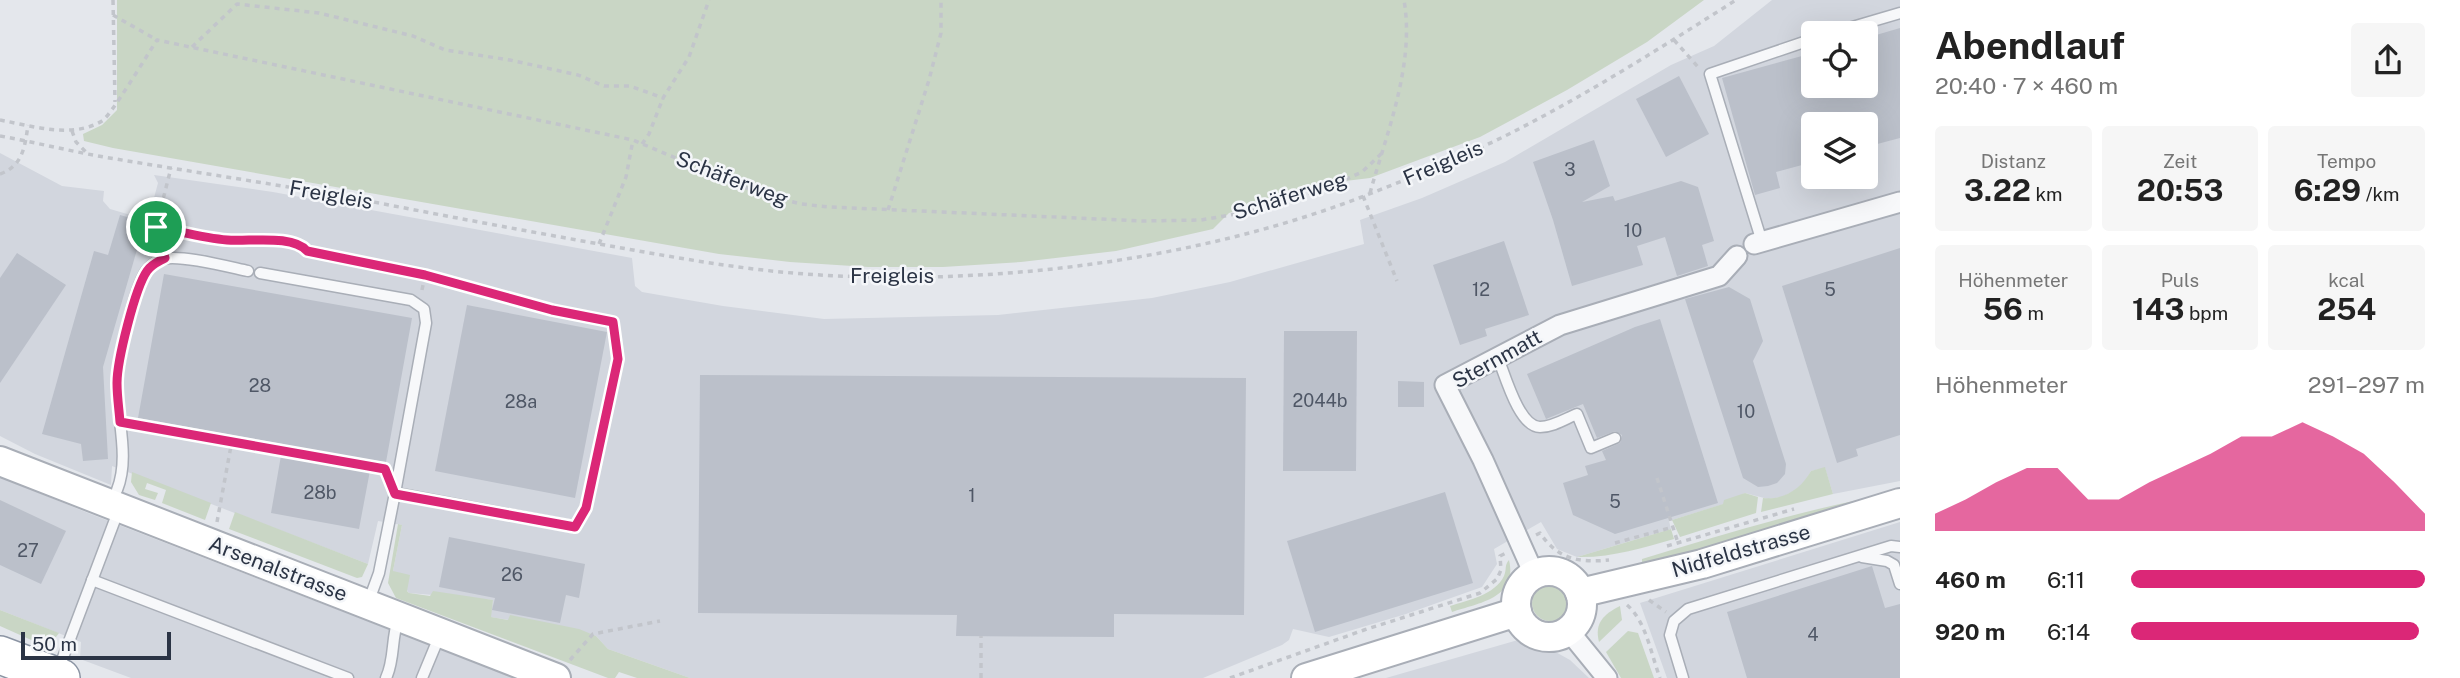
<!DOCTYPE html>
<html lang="de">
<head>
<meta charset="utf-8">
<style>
  body { margin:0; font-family:"Public Sans",sans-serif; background:#f6f6f6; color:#222; height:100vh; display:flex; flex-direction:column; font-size:26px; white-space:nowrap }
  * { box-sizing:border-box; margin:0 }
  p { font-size:23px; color:#767676 }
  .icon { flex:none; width:38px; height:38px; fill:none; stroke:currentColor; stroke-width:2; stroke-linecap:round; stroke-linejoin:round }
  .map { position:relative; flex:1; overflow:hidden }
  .drawer { display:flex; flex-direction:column; background:#fff; width:560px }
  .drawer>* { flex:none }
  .controls { position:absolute; left:1801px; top:21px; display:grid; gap:14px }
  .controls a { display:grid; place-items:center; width:77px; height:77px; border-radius:7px; background:#fff; box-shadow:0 7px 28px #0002; font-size:35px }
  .scale { position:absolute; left:21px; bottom:18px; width:150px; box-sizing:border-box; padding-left:7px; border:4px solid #2b3445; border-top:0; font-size:19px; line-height:24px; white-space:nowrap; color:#2b3445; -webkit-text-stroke:5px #f4f6f9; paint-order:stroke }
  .pin { position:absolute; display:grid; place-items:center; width:60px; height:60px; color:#fff; margin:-30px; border:4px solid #fff; border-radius:50%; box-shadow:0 2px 7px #0007 }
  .round { display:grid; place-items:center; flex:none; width:74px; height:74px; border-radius:7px; background:#f6f6f6 }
  .headline { display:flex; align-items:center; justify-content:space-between; height:119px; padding:0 35px }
  h1 { font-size:38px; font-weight:700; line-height:52px }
  .stats { display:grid; grid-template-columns:repeat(3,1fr); gap:10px; height:119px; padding:7px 35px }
  .stats div { display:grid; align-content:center; border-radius:7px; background:#f6f6f6; text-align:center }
  .stats b { font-size:30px; font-weight:700 }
  .stats small { font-size:19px; font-weight:400 }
  .stats p { font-size:19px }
  .chart { height:196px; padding:14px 35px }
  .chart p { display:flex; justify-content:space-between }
  .chart svg { width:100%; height:126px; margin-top:7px; fill:#db2777; opacity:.7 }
  ul { padding:0 35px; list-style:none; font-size:23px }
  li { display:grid; grid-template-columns:112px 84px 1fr; align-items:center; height:52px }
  li i { height:18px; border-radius:9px; background:#db2777 }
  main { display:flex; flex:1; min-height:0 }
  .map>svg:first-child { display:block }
  .built { fill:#d2d6de; fill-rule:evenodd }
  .green { fill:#c9d6c5 }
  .building { fill:#bbc0ca }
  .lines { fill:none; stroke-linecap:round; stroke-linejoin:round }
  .lane-casing { stroke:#a9aeb7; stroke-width:13 }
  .street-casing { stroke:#a9aeb7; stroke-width:23 }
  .secondary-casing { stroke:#a9aeb7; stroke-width:32 }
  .highway-casing { stroke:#8b94a3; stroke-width:40 }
  .path { stroke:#c2c5cb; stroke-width:3.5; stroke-dasharray:5 5; stroke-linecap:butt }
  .lane { stroke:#f7f8fa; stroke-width:10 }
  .street { stroke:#f7f8fa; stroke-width:19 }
  .secondary { stroke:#fff; stroke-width:28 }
  .highway { stroke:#fff; stroke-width:37 }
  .route-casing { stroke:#fff; stroke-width:14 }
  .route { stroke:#db2777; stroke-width:9 }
  .labels { text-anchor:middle; stroke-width:5; stroke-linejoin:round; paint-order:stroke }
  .number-label { font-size:18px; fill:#4f5766 }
  .street-label { font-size:21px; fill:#2b3445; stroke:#f4f6f9 }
</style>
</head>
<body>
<main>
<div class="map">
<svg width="1900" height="678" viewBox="0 0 1900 678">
  <rect width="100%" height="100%" fill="#e4e7ec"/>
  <g class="built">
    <path d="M1772,0H1900V481L1833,494L1825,468L1811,471L1805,482L1794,491L1782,497L1768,499L1745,493L1724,504L1669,521L1671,529L1577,557L1557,549L1541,522L1494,549L1497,564L1482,587L1406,614L1329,637L1293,629L1289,640L1282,645L1203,678H690L608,649L596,636L578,630L510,616L509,620L490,617L493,600L409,593L393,571L402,525L378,521L368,564L112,466L111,485L35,454L0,436V153L62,186L104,191L103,201L110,209L148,220L158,183L154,175L273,192L632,258L635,286L642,292L723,306L824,319L998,315L1152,298L1230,282L1364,244L1360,220L1422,198L1505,162L1671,65L1714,46ZM1813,33H1866V86H1813ZM1813,124H1866V177H1813Z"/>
    <polygon points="0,477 88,513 515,678 131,678 80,659 81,642 0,610"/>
    <polygon points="1900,522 1900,678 1667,678 1640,603"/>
    <polygon points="1518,640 1552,650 1570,660 1589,678 1386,678"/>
  </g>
  <g class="green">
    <polygon points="117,0 1704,0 1647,42 1567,90 1480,137 1370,178 1329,183 1229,213 1213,229 1116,251 1021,262 943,267 868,267 790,262 719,254 113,148 84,141 83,134 102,125 117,110"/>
    <path d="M1825,467L1833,494L1761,512L1763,498C1784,500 1801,489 1811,471Z"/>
    <polygon points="132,472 211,503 205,520 162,503 166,490 147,483 145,489 158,493 155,500 139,495 131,482"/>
    <path d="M1900,492L1706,553L1642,563V559C1727,533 1812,507 1900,492Z"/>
    <polygon points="1745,493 1758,497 1756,513 1680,537 1672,520 1723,504 1724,500"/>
    <polygon points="235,512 368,564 362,577 357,578 229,529"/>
    <polygon points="398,524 402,525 393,571 410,575 407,591 409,593 430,596 433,591 493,600 491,617 508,620 510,615 579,629 596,636 608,649 690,678 637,678 619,672 615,678 608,678 396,598 388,583"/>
    <path d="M1671,529L1674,539C1642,548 1611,558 1577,557Z"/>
    <path d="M1509,560C1518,598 1479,603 1452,612L1450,606C1468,600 1495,595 1504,576C1507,569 1504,566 1509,560Z"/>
    <circle cx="1550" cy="603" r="18"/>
    <path d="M1620,606L1622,620L1599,642C1594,623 1604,614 1620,606Z"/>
    <polygon points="0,610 59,633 52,642 38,643 0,626"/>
    <polygon points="1628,631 1638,633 1654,678 1621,678 1606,652"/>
  </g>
  <g class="building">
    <polygon points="1900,28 1900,138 1866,147 1866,124 1813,124 1813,162 1776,172 1780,188 1755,195 1722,78 1813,53 1813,86 1866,86 1866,38"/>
    <polygon points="1679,76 1709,134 1666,157 1636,99"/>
    <polygon points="1594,140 1610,186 1582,202 1613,196 1615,201 1681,181 1698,187 1714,241 1702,245 1708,266 1677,276 1665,237 1637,246 1643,265 1572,286 1553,220 1533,162"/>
    <polygon points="120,215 145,222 103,367 108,459 83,461 81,444 42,434 94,251 108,255"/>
    <polygon points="1504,241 1529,315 1485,329 1487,336 1460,345 1433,265"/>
    <polygon points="1900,248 1900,435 1856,449 1858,456 1837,463 1782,286"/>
    <polygon points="17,253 66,285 0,383 0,278"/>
    <polygon points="164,274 412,318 386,462 372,460 359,529 271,513 283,444 138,418"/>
    <polygon points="1729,287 1750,299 1763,341 1753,361 1786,464 1785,474 1777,483 1768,486 1758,487 1743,478 1685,299"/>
    <polygon points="467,305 607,332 575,498 435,471"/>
    <polygon points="1660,319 1718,503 1615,534 1573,515 1563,483 1588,475 1585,466 1606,460 1602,451 1620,443 1622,435 1615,431 1597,438 1583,404 1546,419 1527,374 1635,327"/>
    <polygon points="1284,331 1357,331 1356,471 1283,471"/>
    <polygon points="700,375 1246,378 1244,615 1114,614 1114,637 956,636 957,615 698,613"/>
    <polygon points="1398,381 1424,382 1424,407 1398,407"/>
    <polygon points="1445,492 1473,583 1315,632 1287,541"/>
    <polygon points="0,500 66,531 41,584 0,565"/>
    <polygon points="449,537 585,564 579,598 566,595 560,623 492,610 495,598 439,587"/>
    <polygon points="1872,566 1885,608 1900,604 1900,678 1747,678 1727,612"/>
  </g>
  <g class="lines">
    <g class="lane-casing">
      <g id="lane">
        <polyline points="1832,33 1900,13"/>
        <polyline points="1762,242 1710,74 1813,39"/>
        <polyline points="260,273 411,300 424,309 426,323 395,493"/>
        <path d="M1498,358C1505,375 1519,427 1540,427C1553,427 1565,419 1577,414L1591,448L1615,438"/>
        <path d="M117,490C130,457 117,420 117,385C117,362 134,289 146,271C150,266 157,261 163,259C180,254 229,267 248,271"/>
        <polyline points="1862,557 1887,561 1894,565 1900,584"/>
        <polyline points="92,580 348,678"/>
        <polyline points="368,603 379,573 395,493 575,527"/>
        <polyline points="59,668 119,509"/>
        <path d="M386,678C395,659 391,639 398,620"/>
        <polyline points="422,678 439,637"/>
        <polyline points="1683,678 1670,635 1674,621 1688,609 1891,546 1900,547"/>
      </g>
    </g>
    <g class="street-casing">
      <g id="street">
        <polyline points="1754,244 1900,202"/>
        <polyline points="1534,574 1483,460 1445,385 1560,325 1719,276 1737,256"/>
        <polyline points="1568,630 1607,678"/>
      </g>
    </g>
    <g class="secondary-casing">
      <g id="secondary">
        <polyline points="0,461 556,678"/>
        <circle cx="1549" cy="604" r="33"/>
        <polyline points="1580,593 1702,564 1900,503"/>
        <polyline points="1306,678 1517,612"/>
      </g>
    </g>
    <g class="highway-casing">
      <polyline id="highway" points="0,655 61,678"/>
    </g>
    <g class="path">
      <polyline points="113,0 115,102"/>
      <polyline points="113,15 157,40"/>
      <polyline points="1674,40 1698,67"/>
      <polyline points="192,47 237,4 319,13 413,36 445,50 510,60 578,75 604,86 630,86 663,98 689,57 709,0"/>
      <path d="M0,120C32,126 72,139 102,121C110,117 149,52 157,40L633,140L761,194L801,204L830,207L1144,221L1201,220L1248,212L1333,185L1362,172L1381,154"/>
      <polyline points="72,131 76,142 86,152"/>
      <path d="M0,136C39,143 77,153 116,159C205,174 295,187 384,204C456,218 527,231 599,244C667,256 736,269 805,274C984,287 1191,262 1359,198C1410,178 1461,158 1509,134C1588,94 1662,47 1736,0"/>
      <polyline points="642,144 649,134 663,98"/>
      <path d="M0,174C23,166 25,146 28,125"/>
      <path d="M1370,193C1387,132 1415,64 1404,0"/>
      <polyline points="1363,196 1397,281"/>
      <polyline points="888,210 929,80 941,33 941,0"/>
      <polyline points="156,227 171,168"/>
      <polyline points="599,244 626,177 633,140"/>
      <path d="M161,246L156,227C179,231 203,238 227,240C248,242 293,234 308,251L425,275L552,310L613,322L618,359L586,508L582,516"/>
      <polyline points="422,290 425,275"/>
      <polyline points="136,425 386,470"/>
      <polyline points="1657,478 1678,543"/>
      <polyline points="217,522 233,435"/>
      <path d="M1536,535L1540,533C1558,559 1578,563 1609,560"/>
      <polyline points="1615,543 1673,527"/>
      <polyline points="1667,546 1794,509"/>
      <polyline points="1649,600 1666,612"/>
      <path d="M1627,605C1646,621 1651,654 1660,678"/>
      <polyline points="570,660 593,634 660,621"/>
      <polyline points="981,678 981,636"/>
      <polyline points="1230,678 1364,630 1480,593 1497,579 1501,570 1500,556 1506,553"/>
    </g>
    <use href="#lane" class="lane"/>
    <use href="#street" class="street"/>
    <use href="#secondary" class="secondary"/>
    <use href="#highway" class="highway"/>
  </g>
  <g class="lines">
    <g class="route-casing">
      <path id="route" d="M156,227C179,231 203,238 227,240C248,242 293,234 307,251L425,275L552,310L613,322L618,359L586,508L575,527L395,494L385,469L120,422C119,409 117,396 117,383C117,361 135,288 147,271C152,264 158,262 165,258Z"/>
    </g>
    <use href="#route" class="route"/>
  </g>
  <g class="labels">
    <g class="number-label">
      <text x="1570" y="176">3</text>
      <text x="1633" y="237">10</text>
      <text x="1481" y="296">12</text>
      <text x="1830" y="296">5</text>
      <text x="260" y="392">28</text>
      <text x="1320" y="407">2044b</text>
      <text x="521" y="408">28a</text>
      <text x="1746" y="418">10</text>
      <text x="320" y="499">28b</text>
      <text x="972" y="502">1</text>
      <text x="1615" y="508">5</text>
      <text x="28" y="557">27</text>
      <text x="512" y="581">26</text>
      <text x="1813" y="641">4</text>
    </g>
    <g class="street-label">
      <text transform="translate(1443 163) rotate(-23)" y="7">Freigleis</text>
      <text transform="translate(732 179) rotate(21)" y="7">Schäferweg</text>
      <text transform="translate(331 195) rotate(10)" y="7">Freigleis</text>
      <text transform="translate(1290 196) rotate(-17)" y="7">Schäferweg</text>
      <text x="892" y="283">Freigleis</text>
      <text transform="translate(1497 359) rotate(-29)" y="7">Sternmatt</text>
      <text transform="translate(1741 551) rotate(-16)" y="7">Nidfeldstrasse</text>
      <text transform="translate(278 569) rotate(21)" y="7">Arsenalstrasse</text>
    </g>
  </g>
</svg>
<div class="controls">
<a><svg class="icon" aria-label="locate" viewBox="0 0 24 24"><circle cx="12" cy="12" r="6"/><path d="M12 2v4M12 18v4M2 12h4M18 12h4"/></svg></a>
<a><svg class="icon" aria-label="layers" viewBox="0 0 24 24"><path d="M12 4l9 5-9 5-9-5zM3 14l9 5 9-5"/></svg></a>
</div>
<div class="scale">50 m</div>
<div class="pin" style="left:156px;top:227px;background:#1e9e55"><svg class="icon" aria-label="arrive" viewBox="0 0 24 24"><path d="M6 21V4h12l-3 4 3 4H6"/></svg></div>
</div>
<section class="drawer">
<div class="headline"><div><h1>Abendlauf</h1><p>20:40 · 7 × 460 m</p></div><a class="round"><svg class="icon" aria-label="share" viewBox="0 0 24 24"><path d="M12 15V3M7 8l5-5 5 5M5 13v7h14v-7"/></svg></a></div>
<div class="stats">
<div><p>Distanz</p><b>3.22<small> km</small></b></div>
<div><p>Zeit</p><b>20:53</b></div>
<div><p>Tempo</p><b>6:29<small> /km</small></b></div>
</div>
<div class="stats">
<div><p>Höhenmeter</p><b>56<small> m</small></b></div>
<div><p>Puls</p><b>143<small> bpm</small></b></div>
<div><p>kcal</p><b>254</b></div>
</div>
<div class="chart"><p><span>Höhenmeter</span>291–297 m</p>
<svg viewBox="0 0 160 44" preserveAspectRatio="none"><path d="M0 44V38L10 33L20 27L30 22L40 22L50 33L60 33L70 27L80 22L90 17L100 11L110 11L120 6L130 11L140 17L150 27L160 38V44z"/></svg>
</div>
<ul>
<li><b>460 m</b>6:11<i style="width:100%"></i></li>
<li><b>920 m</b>6:14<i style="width:98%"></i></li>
</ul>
</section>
</main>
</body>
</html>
